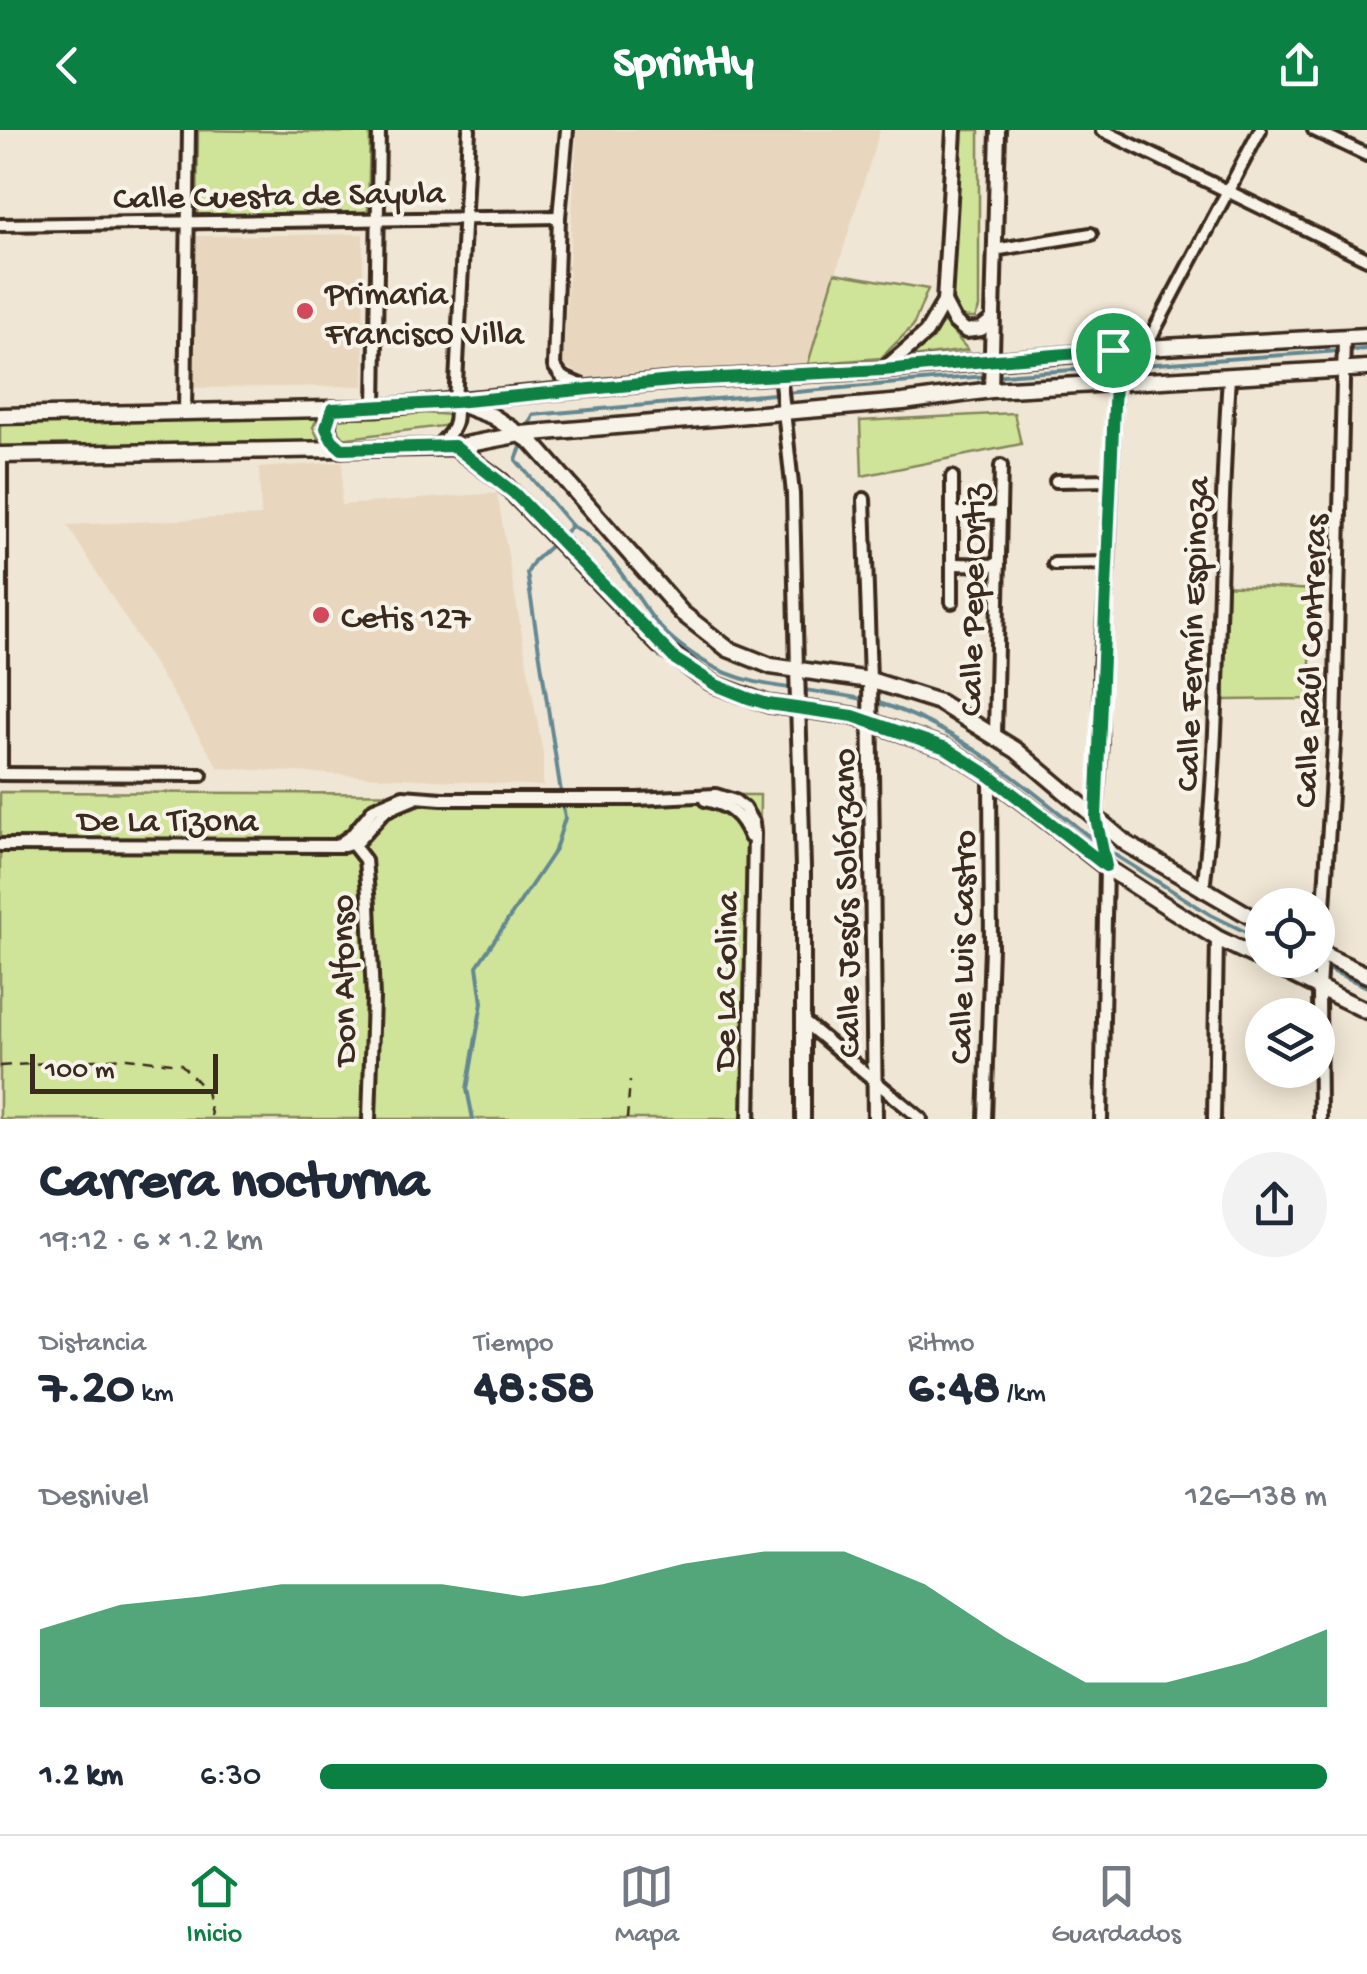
<!DOCTYPE html>
<html lang="es">
<head>
<meta charset="utf-8">
<style>
  body { margin:0; font-family:"Gochi Hand",sans-serif; background:#f2f2f3; color:#1f2937; height:100vh; display:flex; flex-direction:column; font-size:38px; white-space:nowrap }
  * { box-sizing:border-box; margin:0 }
  p { font-size:32px; color:#747a83 }
  .icon { flex:none; width:55px; height:55px; fill:none; stroke:currentColor; stroke-width:2; stroke-linecap:round; stroke-linejoin:round }
  .map { position:relative; height:989px; overflow:hidden }
  .panel { display:flex; flex-direction:column; background:#fff; flex:1 }
  .panel>* { flex:none }
  .controls { position:absolute; left:1245px; top:758px; display:grid; gap:20px }
  .controls a { display:grid; place-items:center; width:90px; height:90px; border-radius:50%; background:#fff; box-shadow:0 5px 25px #0003; font-size:50px }
  .scale { position:absolute; left:30px; bottom:25px; width:188px; box-sizing:border-box; padding-left:10px; border:5px solid #3b2a1e; border-top:0; font-size:28px; line-height:35px; white-space:nowrap; color:#3b2a1e; -webkit-text-stroke:8px #f7f3e8; paint-order:stroke }
  .pin { position:absolute; display:grid; place-items:center; width:85px; height:85px; color:#fff; margin:-42px; border:5px solid #fff; border-radius:50%; box-shadow:0 2px 10px #0007 }
  .round { display:grid; place-items:center; flex:none; width:105px; height:105px; border-radius:52px; background:#f2f2f3 }
  .summary { display:flex; align-items:center; justify-content:space-between; height:170px; padding:0 40px }
  h1 { font-size:55px; font-weight:700; line-height:75px }
  .metrics { display:grid; grid-template-columns:repeat(3,1fr); gap:15px; height:170px; padding:10px 40px }
  .metrics div { display:grid; align-content:center }
  .metrics b { font-size:50px; font-weight:700 }
  .metrics small { font-size:28px; font-weight:400 }
  .metrics p { font-size:28px }
  .chart { height:280px; padding:20px 40px }
  .chart p { display:flex; justify-content:space-between }
  .chart svg { width:100%; height:180px; margin-top:10px; fill:#0b8043; opacity:.7 }
  ul { padding:0 40px; list-style:none; font-size:32px }
  li { display:grid; grid-template-columns:160px 120px 1fr; align-items:center; height:75px }
  li i { height:25px; border-radius:12px; background:#0b8043 }
  header { display:flex; justify-content:space-between; align-items:center; height:130px; padding:0 40px; background:#0b8043; color:#fff; font-size:45px; font-weight:700 }
  .tab-bar { display:flex; justify-content:space-around; align-items:center; height:140px; border-top:2px solid #e0e1e3; background:#fff; font-size:28px; color:#747a83 }
  .tab-bar a { display:grid; justify-items:center; gap:5px }
  .tab-bar .selected { color:#0b8043 }
  .map>svg:first-child { display:block }
  .built { fill:#e8d7be }
  .green { fill:#cfe498; stroke:#85875b; stroke-width:2.5 }
  .lines { fill:none; stroke-linecap:round; stroke-linejoin:round }
  .stream { stroke:#648892; stroke-width:4 }
  .minor-casing { stroke:#3b2a1e; stroke-width:18 }
  .tertiary-casing { stroke:#3b2a1e; stroke-width:20 }
  .secondary-casing { stroke:#3b2a1e; stroke-width:21 }
  .path { stroke:#3b2a1e; stroke-width:2.5; stroke-dasharray:10 8; stroke-linecap:butt }
  .minor { stroke:#f7f3e8; stroke-width:10 }
  .tertiary { stroke:#f7f3e8; stroke-width:12 }
  .secondary { stroke:#f7f3e8; stroke-width:14 }
  .route-casing { stroke:#fff; stroke-width:20 }
  .route { stroke:#0b8043; stroke-width:12 }
  .poi-dot { fill:#d1495b; stroke:#f7f3e8; stroke-width:4 }
  .labels { text-anchor:middle; stroke-width:8; stroke-linejoin:round; paint-order:stroke }
  .street-label { font-size:35px; fill:#3b2a1e; stroke:#f7f3e8 }
  .poi-label { font-size:35px; fill:#3b2a1e; stroke:#f7f3e8; text-anchor:start }
</style>
</head>
<body>
<header><svg class="icon" aria-label="back" viewBox="0 0 24 24"><path d="M15 5l-7 7 7 7"/></svg>Sprintly<svg class="icon" aria-label="share" viewBox="0 0 24 24"><path d="M12 15V3M7 8l5-5 5 5M5 13v7h14v-7"/></svg></header>
<div class="map">
<svg width="1367" height="989" viewBox="0 0 1367 989">
  <rect width="100%" height="100%" fill="#f0e6d5"/>
  <filter id="ink" filterUnits="userSpaceOnUse"><feTurbulence type="fractalNoise" baseFrequency=".01" numOctaves="2"/><feDisplacementMap in="SourceGraphic" scale="20" xChannelSelector="R" yChannelSelector="G"/><feConvolveMatrix kernelMatrix="1 2 1 2 8 2 1 2 1" color-interpolation-filters="sRGB"/></filter>
  <g filter="url(#ink)">
    <g class="built">
      <polygon points="577,0 880,0 808,234 590,249 563,235"/>
      <polygon points="363,104 364,256 191,258 191,106"/>
      <polygon points="343,332 341,375 497,363 543,624 543,656 219,638 67,395 261,386 259,338"/>
    </g>
    <g class="green">
      <polygon points="198,0 370,3 368,84 197,85"/>
      <path d="M954,0H979V178L975,188C958,189 956,184 949,168Z"/>
      <polygon points="835,143 928,159 913,196 881,228 808,234"/>
      <polygon points="944,192 968,220 912,227"/>
      <polygon points="409,282 452,285 451,295 340,309 332,302 336,289"/>
      <polygon points="320,283 313,297 320,312 0,318 0,290"/>
      <polygon points="1014,283 1021,314 862,346 860,291"/>
      <polygon points="1222,455 1314,460 1308,569 1225,570"/>
      <polygon points="0,662 760,665 757,989 0,989"/>
    </g>
    <g class="lines">
      <g class="stream">
        <polyline points="528,298 533,285 933,250 1367,219"/>
        <polyline points="523,312 516,330 572,396"/>
        <polyline points="1107,720 1211,785 1262,810"/>
        <polyline points="1308,830 1367,857"/>
        <path d="M473,989L467,959L482,873L477,836L555,720L565,688L527,443L534,431L572,396C602,410 632,459 651,486C664,504 685,520 703,531C755,564 821,556 879,573C963,599 1028,659 1096,712"/>
      </g>
      <g class="minor-casing">
        <g id="minor">
          <polyline points="567,0 559,87 554,236 562,247 588,258"/>
          <polyline points="1102,0 1367,129"/>
          <polyline points="1314,0 1367,25"/>
          <polyline points="0,95 559,87"/>
          <polyline points="994,120 1091,104"/>
          <polyline points="1145,218 1260,0"/>
          <polyline points="780,244 793,364 797,539"/>
          <polyline points="375,278 379,0"/>
          <polyline points="185,283 189,0"/>
          <path d="M437,316C454,302 458,294 455,273L469,0"/>
          <polyline points="1056,351 1111,350"/>
          <polyline points="864,369 870,550"/>
          <polyline points="953,383 1000,383"/>
          <polyline points="953,434 999,435"/>
          <polyline points="1054,434 1108,433"/>
          <polyline points="952,472 952,347"/>
          <polyline points="995,605 1001,336"/>
          <polyline points="0,644 201,645"/>
          <polyline points="1,644 1,325"/>
          <path d="M705,670C729,676 740,683 750,707"/>
          <polyline points="350,711 365,730 369,775 373,868 369,989"/>
          <polyline points="0,715 344,716 357,712 385,681 416,668"/>
          <polyline points="336,716 352,705 374,678 403,666 442,669 637,669 716,665 735,671 744,678 753,693 754,703 749,989"/>
          <path d="M1203,761C1222,591 1217,419 1229,248"/>
          <polyline points="804,892 921,989"/>
          <polyline points="985,989 991,817 990,646"/>
          <polyline points="1101,989 1106,737 1096,689 1101,611 1100,538 1108,433 1115,253 1113,220"/>
          <polyline points="1214,989 1217,808"/>
          <polyline points="1320,989 1319,859 1335,599 1344,208"/>
        </g>
      </g>
      <g class="tertiary-casing">
        <g id="tertiary">
          <polyline points="944,172 954,191 966,201 981,199 992,190"/>
          <polyline points="883,240 926,203 944,172 954,0"/>
          <polyline points="991,260 998,0"/>
          <polyline points="797,539 803,738 803,989"/>
          <polyline points="870,550 875,989"/>
        </g>
      </g>
      <g class="secondary-casing">
        <g id="secondary">
          <polyline points="460,274 492,286 532,312 682,483 728,519 771,536 870,550 939,572 1016,620 1127,714 1262,793"/>
          <path d="M332,279C324,298 326,305 342,319"/>
          <polyline points="0,286 375,278 682,250 883,240 1145,218 1367,206"/>
          <polyline points="455,317 502,352 658,514 698,544 716,555 768,574 853,586 946,618 990,646 1106,737 1171,779 1217,808 1367,881"/>
          <polyline points="0,325 455,317 521,304 903,272 991,260 1367,238"/>
          <polyline points="1318,822 1367,845"/>
        </g>
      </g>
      <g class="path">
        <polyline points="0,936 127,928 181,934 206,961 212,989"/>
        <polyline points="627,989 630,951"/>
      </g>
      <use href="#minor" class="minor"/>
      <use href="#tertiary" class="tertiary"/>
      <use href="#secondary" class="secondary"/>
    </g>
  </g>
  <g class="lines" filter="url(#ink)">
    <g class="route-casing">
      <polygon id="route" points="1113,220 1115,253 1096,688 1106,736 990,646 946,618 853,586 768,574 748,568 716,555 675,529 514,363 454,316 342,319 332,310 326,298 332,279 455,272 682,250 883,240"/>
    </g>
    <use href="#route" class="route"/>
  </g>
  <g class="poi-dot">
    <circle cx="305" cy="181" r="10"/>
    <circle cx="321" cy="485" r="10"/>
  </g>
  <g class="labels">
    <g class="street-label">
      <text transform="translate(279 63) rotate(-1)" y="12">Calle Cuesta de Sayula</text>
      <text transform="translate(970 470) rotate(-89)" y="12">Calle Pepe Ortiz</text>
      <text transform="translate(1190 504) rotate(-88)" y="12">Calle Fermín Espinoza</text>
      <text transform="translate(1308 531) rotate(-88)" y="12">Calle Raúl Contreras</text>
      <text x="168" y="700">De La Tizona</text>
      <text transform="translate(844 773) rotate(-91)" y="12">Calle Jesús Solórzano</text>
      <text transform="translate(960 817) rotate(-89)" y="12">Calle Luis Castro</text>
      <text transform="translate(341 850) rotate(-91)" y="12">Don Alfonso</text>
      <text transform="translate(723 851) rotate(-89)" y="12">De La Colina</text>
    </g>
    <g class="poi-label">
      <text x="325" y="173">Primaria<tspan x="325" dy="40">Francisco Villa</tspan></text>
      <text x="341" y="497">Cetis 127</text>
    </g>
  </g>
</svg>
<div class="controls">
<a><svg class="icon" aria-label="locate" viewBox="0 0 24 24"><circle cx="12" cy="12" r="6"/><path d="M12 2v4M12 18v4M2 12h4M18 12h4"/></svg></a>
<a><svg class="icon" aria-label="layers" viewBox="0 0 24 24"><path d="M12 4l9 5-9 5-9-5zM3 14l9 5 9-5"/></svg></a>
</div>
<div class="scale">100 m</div>
<div class="pin" style="left:1113px;top:220px;background:#1e9e55"><svg class="icon" aria-label="arrive" viewBox="0 0 24 24"><path d="M6 21V4h12l-3 4 3 4H6"/></svg></div>
</div>
<section class="panel">
<div class="summary"><div><h1>Carrera nocturna</h1><p>19:12 · 6 × 1.2 km</p></div><a class="round"><svg class="icon" aria-label="share" viewBox="0 0 24 24"><path d="M12 15V3M7 8l5-5 5 5M5 13v7h14v-7"/></svg></a></div>
<div class="metrics">
<div><p>Distancia</p><b>7.20<small> km</small></b></div>
<div><p>Tiempo</p><b>48:58</b></div>
<div><p>Ritmo</p><b>6:48<small> /km</small></b></div>
</div>
<div class="chart"><p><span>Desnivel</span>126–138 m</p>
<svg viewBox="0 0 160 44" preserveAspectRatio="none"><path d="M0 44V25L10 19L20 17L30 14L40 14L50 14L60 17L70 14L80 9L90 6L100 6L110 14L120 27L130 38L140 38L150 33L160 25V44z"/></svg>
</div>
<ul>
<li><b>1.2 km</b>6:30<i style="width:100%"></i></li>
</ul>
</section>
<nav class="tab-bar">
<a class="selected"><svg class="icon" aria-label="home" viewBox="0 0 24 24"><path d="M3 11l9-7 9 7M6 9v11h12V9"/></svg>Inicio</a>
<a><svg class="icon" aria-label="map" viewBox="0 0 24 24"><path d="M3 6l6-2 6 2 6-2v14l-6 2-6-2-6 2zM9 4v14M15 6v14"/></svg>Mapa</a>
<a><svg class="icon" aria-label="saved" viewBox="0 0 24 24"><path d="M7 4h10v16l-5-4-5 4z"/></svg>Guardados</a>
</nav>
</body>
</html>
